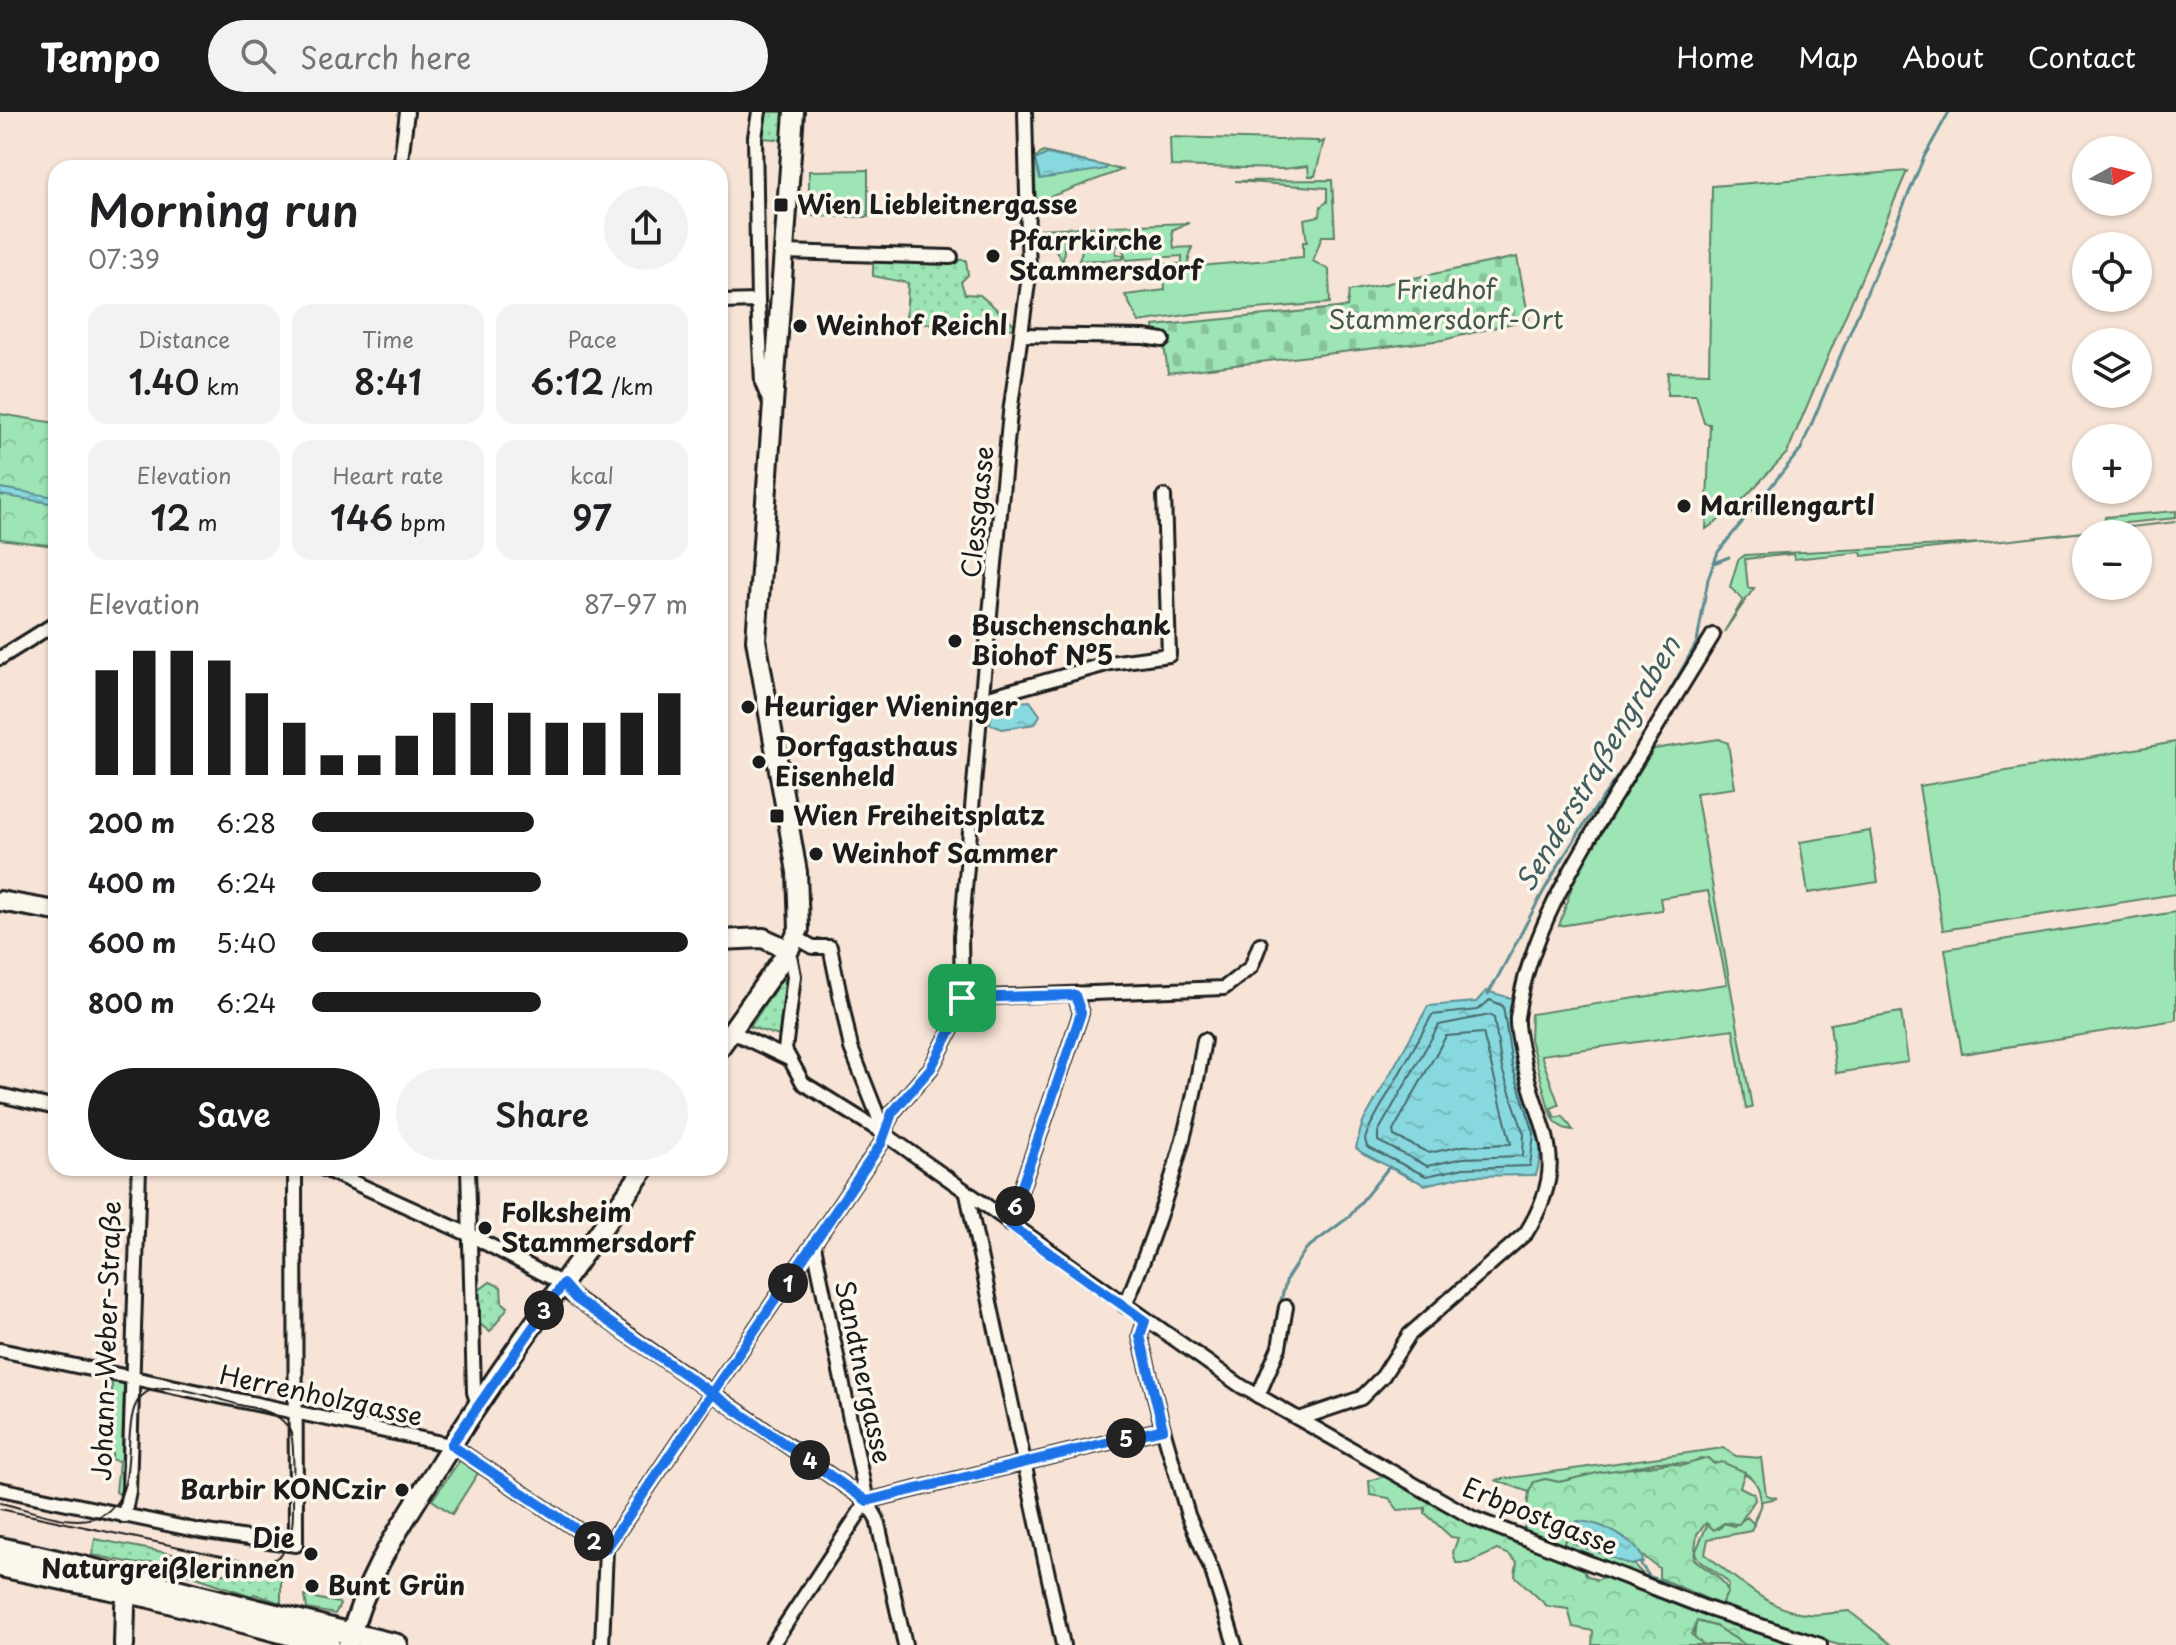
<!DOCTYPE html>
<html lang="en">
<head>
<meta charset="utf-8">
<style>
  body { margin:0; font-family:"Playpen Sans",sans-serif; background:#f2f2f2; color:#202124; height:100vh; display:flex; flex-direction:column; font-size:30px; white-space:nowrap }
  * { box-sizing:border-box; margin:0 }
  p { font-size:26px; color:#757577 }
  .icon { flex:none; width:44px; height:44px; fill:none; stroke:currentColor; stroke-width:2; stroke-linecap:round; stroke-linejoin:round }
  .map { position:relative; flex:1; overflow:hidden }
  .drawer { position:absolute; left:48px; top:48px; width:680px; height:1016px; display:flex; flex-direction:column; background:#fff; border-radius:24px; box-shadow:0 2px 6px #0004 }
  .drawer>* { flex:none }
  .needle { width:52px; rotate:82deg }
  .buttons { position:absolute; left:2072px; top:24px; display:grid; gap:16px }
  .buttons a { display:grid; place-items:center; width:80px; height:80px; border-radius:50%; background:#fff; box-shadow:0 2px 6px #0004; font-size:40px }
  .pin { position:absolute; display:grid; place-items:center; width:68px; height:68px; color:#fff; margin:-34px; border-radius:16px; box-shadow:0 4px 12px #0006 }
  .km { position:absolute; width:40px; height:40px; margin:-20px; border-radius:50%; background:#222; color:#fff; font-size:22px; line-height:40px; text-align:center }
  .round { display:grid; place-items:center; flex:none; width:84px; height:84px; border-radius:42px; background:#f2f2f2 }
  .overview { display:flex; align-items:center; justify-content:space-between; height:136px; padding:0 40px }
  h1 { font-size:44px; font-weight:600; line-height:60px }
  .figures { display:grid; grid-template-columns:repeat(3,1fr); gap:12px; height:136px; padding:8px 40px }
  .figures div { display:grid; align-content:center; border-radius:20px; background:#f2f2f2; text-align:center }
  .figures b { font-size:34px; font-weight:600 }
  .figures small { font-size:22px; font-weight:400 }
  .figures p { font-size:22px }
  .chart { height:224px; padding:16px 40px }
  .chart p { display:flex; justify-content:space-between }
  .chart svg { width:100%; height:144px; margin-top:8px; stroke:#1c1c1c; stroke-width:6 }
  .button { display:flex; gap:16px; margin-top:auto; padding:16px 40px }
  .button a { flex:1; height:92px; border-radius:48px; background:#1c1c1c; color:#fff; font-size:32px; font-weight:600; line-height:92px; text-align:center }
  .button a+a { background:#f2f2f2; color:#202124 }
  ul { padding:0 40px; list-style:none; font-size:26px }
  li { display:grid; grid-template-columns:128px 96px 1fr; align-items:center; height:60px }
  li i { height:20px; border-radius:10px; background:#1c1c1c }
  header { display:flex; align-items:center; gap:48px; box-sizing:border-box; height:112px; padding:0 40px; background:#1c1c1c; color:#fff }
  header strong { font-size:38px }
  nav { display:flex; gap:44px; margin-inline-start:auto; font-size:28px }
  .search { width:560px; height:72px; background:#f2f2f2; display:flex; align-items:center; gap:20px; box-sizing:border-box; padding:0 28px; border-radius:44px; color:#757577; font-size:30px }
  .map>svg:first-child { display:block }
  .green { fill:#9de5b4; stroke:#5c8068; stroke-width:2 }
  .forest { fill:url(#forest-crowns); stroke:#5c8068; stroke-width:2 }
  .cemetery { fill:url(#cemetery-stones); stroke:#5c8068; stroke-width:2 }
  .park { fill:url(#park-dots); stroke:#5c8068; stroke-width:2 }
  .water { fill:url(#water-ripples); stroke:#5d8d91; stroke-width:2 }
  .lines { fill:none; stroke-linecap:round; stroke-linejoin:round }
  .shore { stroke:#47686a; stroke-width:2 }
  .stream { stroke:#5d8d91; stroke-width:3 }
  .street-casing { stroke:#1c1c1c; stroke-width:18 }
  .secondary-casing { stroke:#1c1c1c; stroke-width:24 }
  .primary-casing { stroke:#1c1c1c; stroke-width:26 }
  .street { stroke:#fbf7ec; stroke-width:12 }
  .secondary { stroke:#fbf7ec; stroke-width:18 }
  .primary { stroke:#fbf7ec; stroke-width:20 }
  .tram { stroke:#1c1c1c; stroke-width:2 }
  .route-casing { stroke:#fff; stroke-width:16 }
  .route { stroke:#1a73e8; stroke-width:10 }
  .poi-dot { fill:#1c1c1c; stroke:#fbf7ec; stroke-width:3 }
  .labels { text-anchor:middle; stroke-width:7; stroke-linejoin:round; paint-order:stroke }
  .poi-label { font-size:26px; font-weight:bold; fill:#1c1c1c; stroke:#fbf7ec; text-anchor:start }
  .park-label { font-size:26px; fill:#43584a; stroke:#fbf7ec }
  .street-label { font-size:26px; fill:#1c1c1c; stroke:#fbf7ec }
  .water-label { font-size:28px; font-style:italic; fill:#425e60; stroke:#fbf7ec }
</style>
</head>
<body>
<header>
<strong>Tempo</strong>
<div class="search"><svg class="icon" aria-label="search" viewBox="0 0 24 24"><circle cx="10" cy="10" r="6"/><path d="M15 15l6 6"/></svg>Search here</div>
<nav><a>Home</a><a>Map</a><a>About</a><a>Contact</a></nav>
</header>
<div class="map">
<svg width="2176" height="1533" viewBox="0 0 2176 1533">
  <defs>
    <pattern id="forest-crowns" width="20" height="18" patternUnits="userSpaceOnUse" patternTransform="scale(2)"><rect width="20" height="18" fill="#9de5b4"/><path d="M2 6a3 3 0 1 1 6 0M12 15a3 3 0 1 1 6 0" fill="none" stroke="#87c49a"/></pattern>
    <pattern id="cemetery-stones" width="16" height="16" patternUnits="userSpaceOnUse" patternTransform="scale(2)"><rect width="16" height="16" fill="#9de5b4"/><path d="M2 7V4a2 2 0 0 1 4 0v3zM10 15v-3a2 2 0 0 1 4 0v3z" fill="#87c49a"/></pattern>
    <pattern id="park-dots" width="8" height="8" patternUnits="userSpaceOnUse" patternTransform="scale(2)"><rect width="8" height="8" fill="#9de5b4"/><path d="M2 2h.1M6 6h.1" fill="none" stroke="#87c49a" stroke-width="1.8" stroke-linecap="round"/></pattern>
    <pattern id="water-ripples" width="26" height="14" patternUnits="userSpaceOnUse" patternTransform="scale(2)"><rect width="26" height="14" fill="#88d9df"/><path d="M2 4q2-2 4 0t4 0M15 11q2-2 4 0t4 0" fill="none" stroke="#75babf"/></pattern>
  </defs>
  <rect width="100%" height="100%" fill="#f7e4d7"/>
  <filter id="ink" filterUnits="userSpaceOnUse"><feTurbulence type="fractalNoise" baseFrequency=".0125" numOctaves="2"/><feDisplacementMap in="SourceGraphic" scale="16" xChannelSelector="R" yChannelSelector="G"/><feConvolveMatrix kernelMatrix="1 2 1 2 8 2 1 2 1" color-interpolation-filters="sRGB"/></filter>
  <g filter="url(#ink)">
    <g class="green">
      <polygon points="1170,25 1318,29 1318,32 1324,29 1315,64 1309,64 1308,54 1283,57 1171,54"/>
      <polygon points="1043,40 1122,58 1039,89 1036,87 1034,47"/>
      <polygon points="868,58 868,105 809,104 809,59"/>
      <polygon points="1907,59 1787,341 1732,399 1706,417 1710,312 1704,311 1696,283 1667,283 1668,260 1709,261 1712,74"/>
      <polygon points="1332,68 1335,124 1322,124 1313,149 1329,158 1330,191 1193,202 1139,210 1125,183 1165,178 1164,152 1182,152 1182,144 1126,148 1122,134 1116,134 1116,142 1123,143 1123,147 1079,149 1086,124 1065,125 1063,150 1050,129 1037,117 1189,111 1172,118 1174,136 1192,135 1187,155 1303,145 1303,130 1307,130 1304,107 1320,104 1321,94 1327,90 1327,76 1235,69"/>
      <polygon points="2176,399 2176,406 2105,413 2105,405"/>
      <polygon points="2176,410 1862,444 1861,440 1794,447 1793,442 1745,447 1748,476 1754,476 1724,520 1743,488 1730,475 1738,448 1745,443 1984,431"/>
      <path d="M1719,627L1728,631L1735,676L1696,681L1752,996L1746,997L1733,917L1541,943L1559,993L1551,996L1555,1006L1563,1004L1573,1018C1559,1017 1554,1010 1549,997L1530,927L1531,902L1727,872L1708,779L1660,786L1662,798L1559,814L1578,756L1654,637Z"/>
      <polygon points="2176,630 2176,782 1943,818 1919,674"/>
      <polygon points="1870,719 1878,770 1808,781 1800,730"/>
      <polygon points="2176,800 2176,908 1962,942 1945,837"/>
      <polygon points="1901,900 1908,950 1836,961 1830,912"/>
      <polygon points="112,1268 124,1271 121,1367 124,1369 119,1382 116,1380 119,1349 112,1348"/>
      <path d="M1723,1336L1736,1344L1761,1346L1766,1383L1777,1386L1762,1389L1751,1419L1708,1427L1705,1442C1734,1464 1768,1498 1806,1502C1820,1504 1835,1500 1849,1499L1892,1533H1839L1719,1498L1729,1472C1719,1458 1700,1454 1695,1441L1708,1411L1719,1417L1724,1411L1734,1414L1747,1405L1754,1412C1754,1404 1758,1401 1760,1394C1765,1356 1724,1355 1700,1347L1692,1352L1658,1350L1559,1370L1545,1367L1534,1370L1529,1380L1495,1368Z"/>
      <polygon points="460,1348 478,1361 452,1402 432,1388"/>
      <polygon points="1568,1425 1573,1431 1634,1453 1647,1466 1562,1434"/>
      <polygon points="305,1484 339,1491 340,1493 335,1502 307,1497"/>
      <polygon points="1696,1509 1715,1514 1746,1533 1704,1533 1694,1528"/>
    </g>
    <g class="forest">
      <polygon points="0,302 56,311 56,434 0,427"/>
      <path d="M1708,1346L1714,1352L1722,1350L1745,1360L1740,1375L1754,1382L1755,1388L1739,1412L1724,1411L1714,1418L1706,1411L1697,1422L1694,1446C1705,1459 1721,1461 1728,1480L1721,1493L1659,1466V1456L1601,1414L1578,1409L1562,1434L1524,1418L1529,1380L1534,1370L1545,1367L1559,1370L1601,1360L1671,1351L1681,1354Z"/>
      <polygon points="1384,1364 1471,1413 1583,1453 1586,1463 1597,1468 1608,1463 1728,1512 1796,1533 1746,1533 1715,1514 1697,1509 1692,1523 1704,1533 1592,1533 1593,1519 1573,1515 1568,1497 1547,1494 1515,1464 1517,1450 1508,1442 1497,1438 1469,1451 1456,1451 1453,1440 1458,1426 1451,1425 1425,1401 1425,1396 1398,1398 1389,1386 1370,1383 1369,1369"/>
    </g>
    <polygon class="cemetery" points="1517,145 1529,207 1443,228 1168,261 1163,226 1155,222 1154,214 1347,195 1349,179"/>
    <g class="park">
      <polygon points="765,0 789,0 786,28 763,26"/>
      <polygon points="873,145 966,148 968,163 961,170 965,182 980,183 1014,212 1014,217 906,210 908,171 873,164"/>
      <polygon points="782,867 788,868 779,924 750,915"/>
      <polygon points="490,1170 501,1175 502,1190 508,1195 490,1220 481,1213 475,1216 475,1181"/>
      <polygon points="95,1427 199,1447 197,1456 230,1463 231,1460 251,1465 253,1459 257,1460 257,1464 262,1461 281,1465 281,1491 254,1482 252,1484 152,1450 138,1452 92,1443"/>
    </g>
    <g class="water">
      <polygon points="1047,42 1105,54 1106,57 1040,67 1035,48"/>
      <polygon points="0,376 56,385 56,392 0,383"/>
      <polygon points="1030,589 1040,603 1035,612 1002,617 990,612 992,597 1006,591"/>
      <path d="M1486,879L1511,886C1515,942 1554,1009 1536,1063L1464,1064L1425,1073L1362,1041L1356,1036L1362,1012L1428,894L1476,890Z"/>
      <path d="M1578,1409C1598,1410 1640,1428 1643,1450L1631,1453L1573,1431L1568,1425L1569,1415Z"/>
    </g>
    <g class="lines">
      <g class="shore">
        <polygon points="1490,888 1503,894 1512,954 1534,1021 1530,1054 1464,1056 1426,1064 1367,1035 1365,1027 1369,1016 1432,903 1478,898"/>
        <polygon points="1490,903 1494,906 1502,957 1524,1022 1523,1044 1463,1046 1427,1054 1378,1029 1378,1020 1439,913"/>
        <polygon points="1483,921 1511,1032 1462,1034 1429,1041 1394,1024 1393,1019 1446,924"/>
      </g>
      <g class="stream">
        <polyline points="1714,451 1729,445"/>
        <polyline points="1647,620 1697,530 1708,467 1718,440 1801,337 1924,45 1949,0"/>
        <path d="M1488,882C1510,845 1528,806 1550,768C1575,724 1603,684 1633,643"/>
        <polyline points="1277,1203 1287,1166 1306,1137 1349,1105 1389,1055 1413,1067"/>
        <polyline points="1640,1451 1649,1464 1709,1491"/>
      </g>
      <g class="street-casing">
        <g id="street">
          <polyline points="759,0 755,25 758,189 762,271 770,291"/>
          <polyline points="400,56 407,0"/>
          <polyline points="784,140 951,145"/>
          <polyline points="720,190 758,189"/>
          <polyline points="1021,223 1144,225 1163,228"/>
          <polyline points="0,546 56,511"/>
          <polyline points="981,592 992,584 1110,551 1169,543 1164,384"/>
          <polyline points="795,825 813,835 830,835 851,936 885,1022"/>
          <polyline points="789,838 794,864 785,938 803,971 885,1022 1241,1274 1473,1406 1706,1496 1820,1533"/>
          <polyline points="962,886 1224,876 1251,855 1260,832"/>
          <polyline points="730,919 787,946"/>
          <polyline points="0,983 56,996"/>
          <polyline points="322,1056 470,1123 563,1172 571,1183 867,1389"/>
          <polyline points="468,1056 474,1280 478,1293"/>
          <polyline points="967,1082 1063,1533"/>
          <polyline points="1009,1112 1081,901 1075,883"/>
          <polyline points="814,1134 867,1389 877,1407 905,1533"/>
          <path d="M1125,1194C1161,1107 1190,1020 1204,928"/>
          <polyline points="1145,1209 1140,1224 1163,1317 1188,1403 1212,1459 1235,1533"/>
          <polyline points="0,1238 451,1333 606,1437"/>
          <polyline points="1258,1284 1279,1235 1286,1195"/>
          <path d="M1302,1306L1361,1286L1383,1264L1409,1223L1526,1121C1575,1042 1535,1016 1522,941C1520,930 1516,917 1517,905C1529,822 1575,749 1618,679C1649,627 1681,575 1713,523"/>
          <polyline points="0,1377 200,1419 296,1433 295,1056"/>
          <polyline points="124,1404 129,1379 139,1056"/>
          <polyline points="602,1533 606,1437 881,1032 892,1001 931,956 954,912 962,886 961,824 981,592 1010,301 1029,164 1025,0"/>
          <polyline points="772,1533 867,1389 1163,1317"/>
        </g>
      </g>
      <g class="secondary-casing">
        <g id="secondary">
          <polyline points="0,789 56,799"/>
          <polyline points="720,828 763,826 789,838"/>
          <polyline points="720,935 789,838 799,817 797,760 756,528 794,0"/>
          <polyline points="124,1533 125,1494 131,1469"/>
          <path d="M348,1533C369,1455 403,1412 444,1345C507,1246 577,1152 645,1056"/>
        </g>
      </g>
      <g class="primary-casing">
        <g id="primary">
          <path d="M0,1436C133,1465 264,1501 397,1533"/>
          <polyline points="0,1454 150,1485 329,1533"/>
        </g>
      </g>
      <use href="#street" class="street"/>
      <use href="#secondary" class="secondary"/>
      <use href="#primary" class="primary"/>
      <path class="tram" d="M0,1391C32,1397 77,1420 107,1400C149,1372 106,1279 162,1276C186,1275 216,1287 240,1293C260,1298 281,1299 291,1321C295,1339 293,1359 293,1378C293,1410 297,1457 250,1450L0,1397"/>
    </g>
  </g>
  <g class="lines" filter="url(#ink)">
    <g class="route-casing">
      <polyline id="route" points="962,886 954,912 931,956 892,1001 881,1032 606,1437 451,1333 563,1172 576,1187 867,1389 1163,1317 1140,1224 1145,1209 1009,1112 1081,901 1075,883 962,886"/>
    </g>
    <use href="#route" class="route"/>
  </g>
  <g class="poi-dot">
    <rect x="773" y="85" width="16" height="16" rx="4"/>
    <circle cx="993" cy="144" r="8"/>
    <circle cx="800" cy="214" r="8"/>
    <circle cx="1684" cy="394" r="8"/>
    <circle cx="955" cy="529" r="8"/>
    <circle cx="748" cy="595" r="8"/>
    <circle cx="759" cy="650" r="8"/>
    <rect x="769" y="696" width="16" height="16" rx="4"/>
    <circle cx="816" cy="742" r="8"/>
    <circle cx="485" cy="1116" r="8"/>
    <circle cx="402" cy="1378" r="8"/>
    <circle cx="311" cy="1442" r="8"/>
    <circle cx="312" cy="1474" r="8"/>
  </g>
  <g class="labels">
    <g class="poi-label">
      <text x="797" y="102">Wien Liebleitnergasse</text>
      <text x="1009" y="138">Pfarrkirche<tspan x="1009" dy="30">Stammersdorf</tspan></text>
      <text x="816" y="223">Weinhof Reichl</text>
      <text x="1700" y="403">Marillengartl</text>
      <text x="971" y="523">Buschenschank<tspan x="971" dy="30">Biohof N°5</tspan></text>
      <text x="764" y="604">Heuriger Wieninger</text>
      <text x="775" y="644">Dorfgasthaus<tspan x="775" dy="30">Eisenheld</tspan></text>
      <text x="793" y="713">Wien Freiheitsplatz</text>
      <text x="832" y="751">Weinhof Sammer</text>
      <text x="501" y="1110">Folksheim<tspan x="501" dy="30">Stammersdorf</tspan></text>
      <text x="386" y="1387" text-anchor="end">Barbir KONCzir</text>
      <text x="295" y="1436" text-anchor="end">Die<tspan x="295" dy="30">Naturgreißlerinnen</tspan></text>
      <text x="328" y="1483">Bunt Grün</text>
    </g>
    <g class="park-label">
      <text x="1446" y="187">Friedhof<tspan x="1446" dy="30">Stammersdorf-Ort</tspan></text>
    </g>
    <g class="street-label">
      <text transform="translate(978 400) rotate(-84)" y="9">Clessgasse</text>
      <text transform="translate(107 1229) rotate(-88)" y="9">Johann-Weber-Straße</text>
      <text transform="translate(863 1260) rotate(78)" y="9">Sandtnergasse</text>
      <text transform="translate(321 1284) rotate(12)" y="9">Herrenholzgasse</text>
      <text transform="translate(1540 1405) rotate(22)" y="9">Erbpostgasse</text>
    </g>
    <g class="water-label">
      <text transform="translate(1598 652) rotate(-59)" y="10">Senderstraßengraben</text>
    </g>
  </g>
</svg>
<div class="buttons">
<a><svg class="needle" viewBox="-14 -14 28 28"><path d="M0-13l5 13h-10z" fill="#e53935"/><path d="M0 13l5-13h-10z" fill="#757577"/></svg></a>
<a><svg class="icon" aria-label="locate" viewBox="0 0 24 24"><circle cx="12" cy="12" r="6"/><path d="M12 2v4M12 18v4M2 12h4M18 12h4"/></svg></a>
<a><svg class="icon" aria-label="layers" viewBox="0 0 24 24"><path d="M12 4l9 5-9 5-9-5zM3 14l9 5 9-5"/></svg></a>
<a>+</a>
<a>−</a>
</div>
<div class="pin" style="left:962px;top:886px;background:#1e9e55"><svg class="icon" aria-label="arrive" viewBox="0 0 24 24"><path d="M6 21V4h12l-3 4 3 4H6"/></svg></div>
<b class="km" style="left:788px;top:1171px">1</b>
<b class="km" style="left:594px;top:1429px">2</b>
<b class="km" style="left:544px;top:1198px">3</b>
<b class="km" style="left:810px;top:1348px">4</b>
<b class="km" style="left:1126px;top:1326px">5</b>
<b class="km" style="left:1015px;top:1094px">6</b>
<section class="drawer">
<div class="overview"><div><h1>Morning run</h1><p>07:39</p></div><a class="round"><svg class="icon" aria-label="share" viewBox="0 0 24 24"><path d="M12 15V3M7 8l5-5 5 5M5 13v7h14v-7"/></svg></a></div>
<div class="figures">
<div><p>Distance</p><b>1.40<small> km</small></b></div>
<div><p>Time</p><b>8:41</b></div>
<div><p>Pace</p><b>6:12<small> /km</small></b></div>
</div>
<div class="figures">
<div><p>Elevation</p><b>12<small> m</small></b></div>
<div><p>Heart rate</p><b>146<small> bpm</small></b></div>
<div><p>kcal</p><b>97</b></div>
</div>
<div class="chart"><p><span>Elevation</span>87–97 m</p>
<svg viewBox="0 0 160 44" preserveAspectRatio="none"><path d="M5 44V12M15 44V6M25 44V6M35 44V9M45 44V19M55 44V28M65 44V38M75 44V38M85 44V32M95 44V25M105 44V22M115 44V25M125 44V28M135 44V28M145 44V25M155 44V19"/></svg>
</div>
<ul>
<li><b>200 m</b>6:28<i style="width:59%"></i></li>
<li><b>400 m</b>6:24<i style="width:61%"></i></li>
<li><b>600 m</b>5:40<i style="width:100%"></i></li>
<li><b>800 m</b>6:24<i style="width:61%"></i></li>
</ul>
<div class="button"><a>Save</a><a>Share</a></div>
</section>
</div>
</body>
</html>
